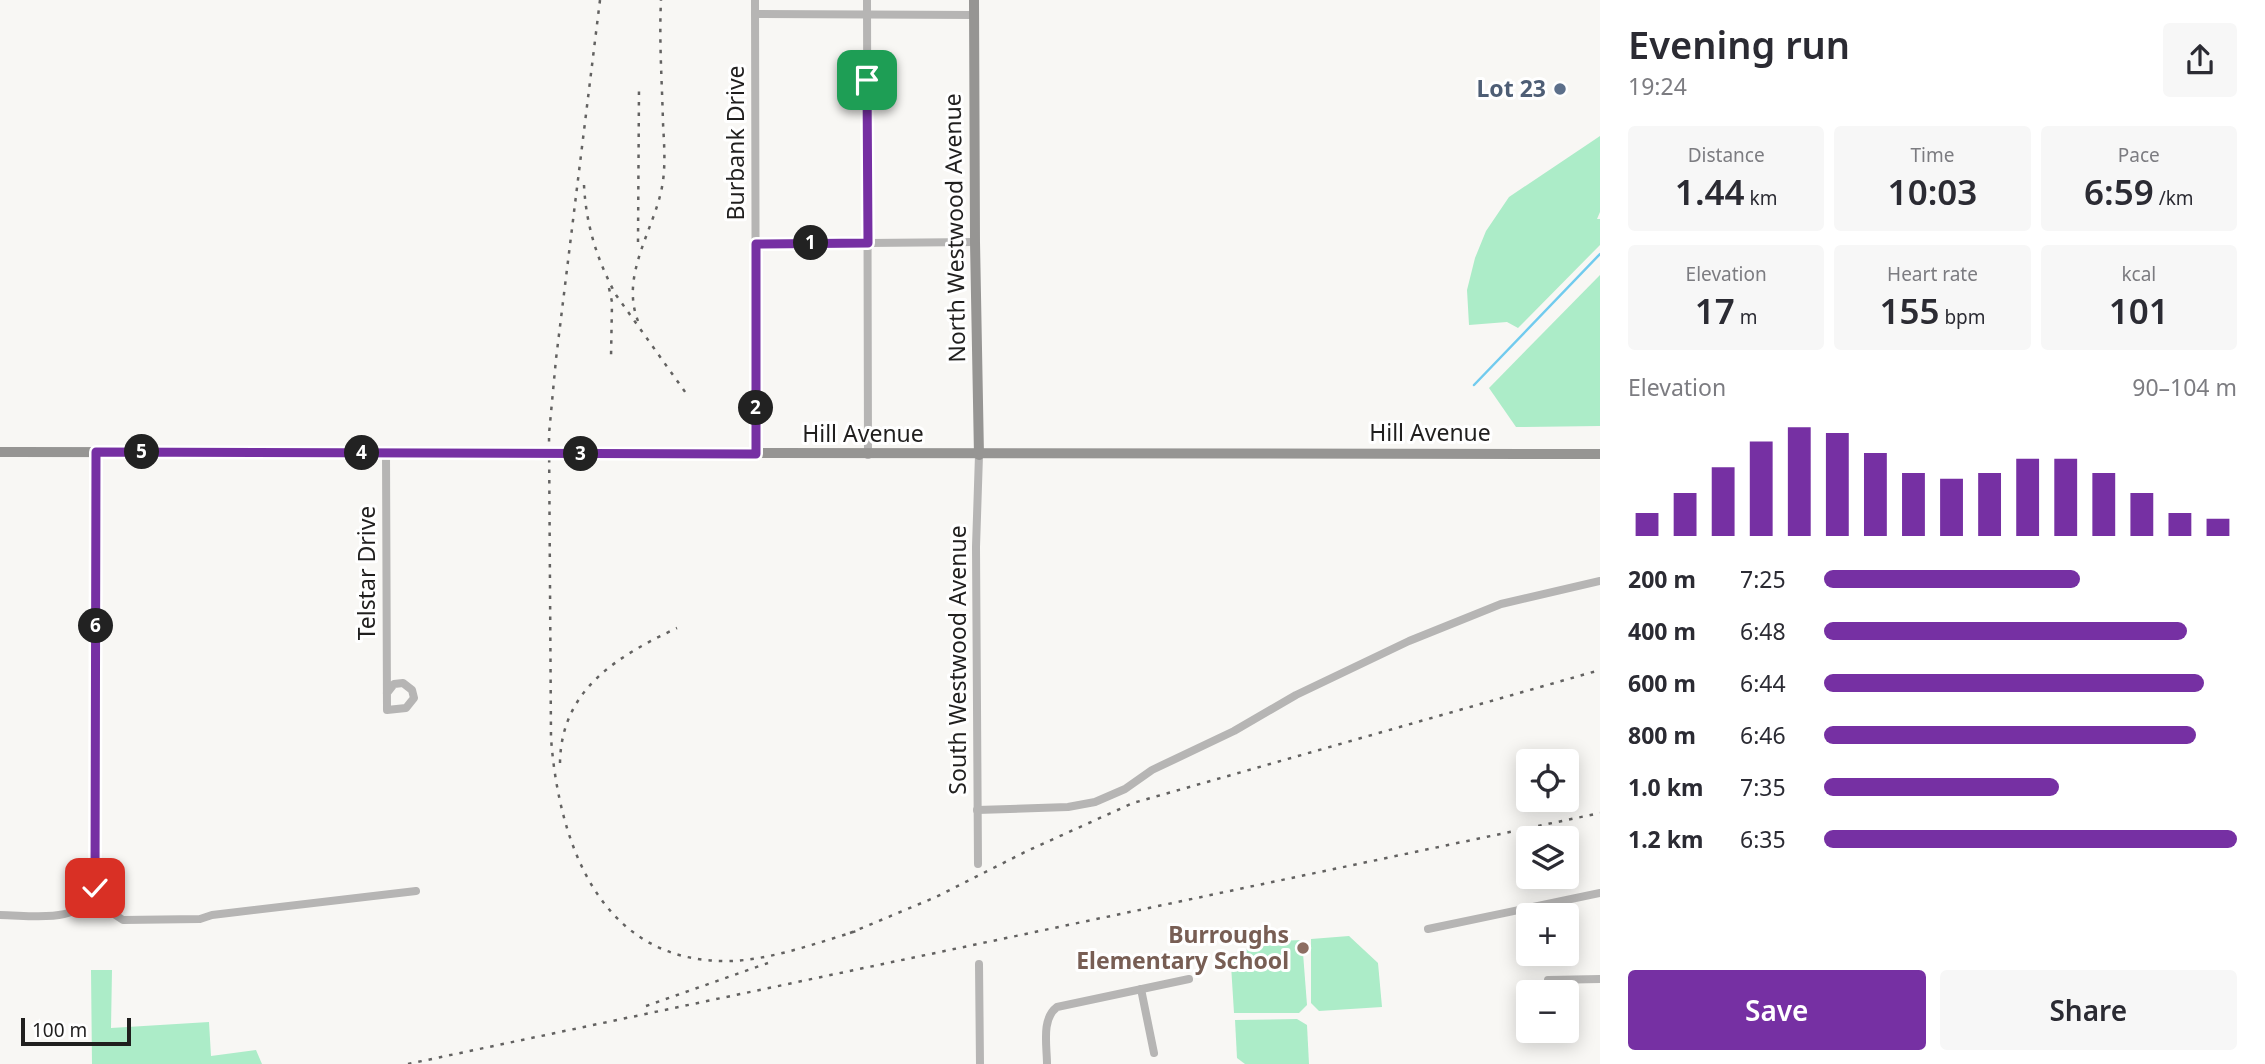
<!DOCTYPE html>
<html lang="en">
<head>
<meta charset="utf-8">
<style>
  body { margin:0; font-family:"Noto Sans",sans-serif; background:#f7f7f7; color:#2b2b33; height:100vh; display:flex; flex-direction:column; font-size:26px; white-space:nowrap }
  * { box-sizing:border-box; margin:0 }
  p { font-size:23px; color:#7c7c81 }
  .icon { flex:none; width:38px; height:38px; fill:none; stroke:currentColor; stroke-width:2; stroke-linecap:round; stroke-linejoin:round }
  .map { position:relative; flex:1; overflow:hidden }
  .drawer { display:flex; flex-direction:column; background:#fff; width:665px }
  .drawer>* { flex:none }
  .buttons { position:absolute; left:1516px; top:749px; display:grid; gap:14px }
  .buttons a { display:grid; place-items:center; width:63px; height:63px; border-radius:7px; background:#fff; box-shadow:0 4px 18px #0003; font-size:35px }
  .scale { position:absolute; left:21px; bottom:18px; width:110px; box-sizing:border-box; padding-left:7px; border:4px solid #201f1e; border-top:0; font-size:19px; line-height:24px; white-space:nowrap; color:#201f1e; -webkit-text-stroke:5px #fff; paint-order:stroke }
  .pin { position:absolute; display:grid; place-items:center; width:60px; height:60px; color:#fff; margin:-30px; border-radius:14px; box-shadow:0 4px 10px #0006 }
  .km { position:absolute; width:35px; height:35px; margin:-18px; border-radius:50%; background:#222; color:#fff; font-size:19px; line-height:35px; text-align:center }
  .round { display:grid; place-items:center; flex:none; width:74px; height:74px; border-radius:7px; background:#f7f7f7 }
  .head { display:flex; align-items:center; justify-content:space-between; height:119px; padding:0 28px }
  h1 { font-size:38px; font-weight:600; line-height:52px }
  .figures { display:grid; grid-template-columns:repeat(3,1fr); gap:10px; height:119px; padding:7px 28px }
  .figures div { display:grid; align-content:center; border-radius:7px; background:#f7f7f7; text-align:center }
  .figures b { font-size:35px; font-weight:600 }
  .figures small { font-size:19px; font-weight:400 }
  .figures p { font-size:19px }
  .chart { height:196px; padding:14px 28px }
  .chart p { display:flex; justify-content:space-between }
  .chart svg { width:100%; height:126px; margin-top:7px; stroke:#7630a3; stroke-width:6 }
  .cta { display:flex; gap:14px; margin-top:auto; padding:14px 28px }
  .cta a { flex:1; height:80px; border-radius:7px; background:#7630a3; color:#fff; font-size:28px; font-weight:600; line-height:80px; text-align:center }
  .cta a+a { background:#f7f7f7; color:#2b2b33 }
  ul { padding:0 28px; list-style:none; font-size:23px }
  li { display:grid; grid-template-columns:112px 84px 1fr; align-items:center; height:52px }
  li i { height:18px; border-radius:9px; background:#7630a3 }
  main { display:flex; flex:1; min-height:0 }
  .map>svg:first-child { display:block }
  .green { fill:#acecc8 }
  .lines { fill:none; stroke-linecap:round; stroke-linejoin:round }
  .stream { stroke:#71cbee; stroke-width:2.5 }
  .street { stroke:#b6b5b4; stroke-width:8 }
  .secondary { stroke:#969593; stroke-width:10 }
  .rail { stroke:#636261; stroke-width:2.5; stroke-dasharray:3.5 7; stroke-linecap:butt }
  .route-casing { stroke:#fff; stroke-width:14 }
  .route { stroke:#7630a3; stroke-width:9 }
  .service-dot { fill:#5c6f8a; stroke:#fff; stroke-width:2.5 }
  .education-dot { fill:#8d6e63; stroke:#fff; stroke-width:2.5 }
  .labels { text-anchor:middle; stroke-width:6; stroke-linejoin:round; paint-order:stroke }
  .service-label { font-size:23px; font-weight:bold; fill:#4e5e75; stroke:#fff; text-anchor:end }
  .street-label { font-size:23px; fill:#201f1e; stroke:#fff }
  .education-label { font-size:23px; font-weight:bold; fill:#785e54; stroke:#fff; text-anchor:end }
</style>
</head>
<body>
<main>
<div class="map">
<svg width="1600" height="1064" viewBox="0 0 1600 1064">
  <rect width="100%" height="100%" fill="#f8f7f4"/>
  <g class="green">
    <polygon points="1600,136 1600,212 1597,219 1600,219 1600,245 1518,328 1507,322 1469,325 1467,290 1475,258 1486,231 1509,197"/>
    <polygon points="1600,275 1600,426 1516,427 1489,388"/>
    <polygon points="1349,936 1378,963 1382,1007 1319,1011 1311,1003 1311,939"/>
    <polygon points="1302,940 1307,1005 1299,1013 1234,1013 1231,965 1254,942"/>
    <polygon points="91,970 112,970 111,1028 209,1022 211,1056 256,1050 262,1064 92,1064"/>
    <polygon points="1297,1019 1307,1025 1309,1064 1245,1064 1237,1058 1235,1020"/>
  </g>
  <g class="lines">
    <polyline class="stream" points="1474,385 1600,254"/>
    <g class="street">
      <polyline points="755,0 756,454"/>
      <polyline points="867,0 868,455"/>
      <polyline points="755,14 974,15"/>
      <polyline points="756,244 975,242"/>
      <polyline points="386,453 387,710 406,708 414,698 412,690 403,683 394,684 387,693"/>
      <polyline points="977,810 1068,807 1095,802 1125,789 1152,770 1234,731 1296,695 1409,641 1501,604 1600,581"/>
      <polyline points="978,864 976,547 979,455"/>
      <polyline points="91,899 123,920 200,919 212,915 416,891"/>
      <path d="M0,915C32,915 82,926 95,888L96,452"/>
      <polyline points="1428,929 1600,893"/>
      <polyline points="979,964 980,1064"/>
      <polyline points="1548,980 1600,979"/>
      <polyline points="1141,989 1154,1053"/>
      <path d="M1047,1064C1047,1046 1041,1019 1057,1007L1189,979"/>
    </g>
    <g class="secondary">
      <polyline points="974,0 975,242 979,455"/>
      <polyline points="0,452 1600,454"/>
    </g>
    <g class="rail">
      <path d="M600,0L556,359L549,434L551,738C559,846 602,964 730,961C771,960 820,942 860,930"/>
      <path d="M584,185C586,225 597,260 616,295L688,396"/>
      <polyline points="638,242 639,87"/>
      <polyline points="609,288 612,302 611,358"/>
      <path d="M638,321C620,275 654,230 662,187C666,166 664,143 663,123C662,81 659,41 661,0"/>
      <path d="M560,763C561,689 618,656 677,628"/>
      <polyline points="850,933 936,897 1027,851 1133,803 1600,670"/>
      <polyline points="646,1006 768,963"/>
      <polyline points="408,1064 1600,813"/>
    </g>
  </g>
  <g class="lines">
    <g class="route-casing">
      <polyline id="route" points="95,888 96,452 756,454 756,244 868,243 867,80"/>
    </g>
    <use href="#route" class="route"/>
  </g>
  <circle class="service-dot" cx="1560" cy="89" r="7"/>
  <circle class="education-dot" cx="1303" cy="948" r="7"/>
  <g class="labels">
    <g class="service-label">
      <text x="1546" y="97">Lot 23</text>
    </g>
    <g class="street-label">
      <text transform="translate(736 143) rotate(-90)" y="8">Burbank Drive</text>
      <text transform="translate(955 228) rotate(-91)" y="8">North Westwood Avenue</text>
      <text x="1430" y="441">Hill Avenue</text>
      <text x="863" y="442">Hill Avenue</text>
      <text transform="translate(367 573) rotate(-90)" y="8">Telstar Drive</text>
      <text transform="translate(958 660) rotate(-90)" y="8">South Westwood Avenue</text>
    </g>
    <g class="education-label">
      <text x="1289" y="943">Burroughs<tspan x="1289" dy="26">Elementary School</tspan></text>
    </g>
  </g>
</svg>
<div class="buttons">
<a><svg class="icon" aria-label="locate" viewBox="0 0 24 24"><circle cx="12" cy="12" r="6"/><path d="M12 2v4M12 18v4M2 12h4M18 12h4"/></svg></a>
<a><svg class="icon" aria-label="layers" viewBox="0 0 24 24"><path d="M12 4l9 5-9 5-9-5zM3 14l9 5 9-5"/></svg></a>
<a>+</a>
<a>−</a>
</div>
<div class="scale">100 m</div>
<div class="pin" style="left:867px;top:80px;background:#1e9e55"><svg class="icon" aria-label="arrive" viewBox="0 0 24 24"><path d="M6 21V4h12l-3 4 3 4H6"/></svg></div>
<div class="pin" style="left:95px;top:888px;background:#d93025"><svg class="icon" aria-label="check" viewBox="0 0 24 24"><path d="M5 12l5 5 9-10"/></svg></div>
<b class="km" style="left:811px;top:243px">1</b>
<b class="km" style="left:756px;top:408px">2</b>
<b class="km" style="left:581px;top:454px">3</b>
<b class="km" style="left:362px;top:453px">4</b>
<b class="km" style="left:142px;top:452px">5</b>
<b class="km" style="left:96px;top:626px">6</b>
</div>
<section class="drawer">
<div class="head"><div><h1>Evening run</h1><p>19:24</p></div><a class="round"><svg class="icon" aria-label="share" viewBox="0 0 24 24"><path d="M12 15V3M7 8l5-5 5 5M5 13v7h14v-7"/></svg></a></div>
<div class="figures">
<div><p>Distance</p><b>1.44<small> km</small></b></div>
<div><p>Time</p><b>10:03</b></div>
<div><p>Pace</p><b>6:59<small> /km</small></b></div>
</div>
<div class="figures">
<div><p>Elevation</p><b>17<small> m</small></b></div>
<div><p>Heart rate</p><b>155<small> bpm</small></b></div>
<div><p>kcal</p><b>101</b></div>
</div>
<div class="chart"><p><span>Elevation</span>90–104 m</p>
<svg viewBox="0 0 160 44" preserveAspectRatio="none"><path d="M5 44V36M15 44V29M25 44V20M35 44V11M45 44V6M55 44V8M65 44V15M75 44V22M85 44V24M95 44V22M105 44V17M115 44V17M125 44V22M135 44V29M145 44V36M155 44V38"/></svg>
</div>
<ul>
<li><b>200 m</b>7:25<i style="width:62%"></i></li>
<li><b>400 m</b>6:48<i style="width:88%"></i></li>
<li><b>600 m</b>6:44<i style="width:92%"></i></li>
<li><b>800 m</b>6:46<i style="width:90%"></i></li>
<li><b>1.0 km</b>7:35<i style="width:57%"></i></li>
<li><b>1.2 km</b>6:35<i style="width:100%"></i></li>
</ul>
<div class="cta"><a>Save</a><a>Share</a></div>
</section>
</main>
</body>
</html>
